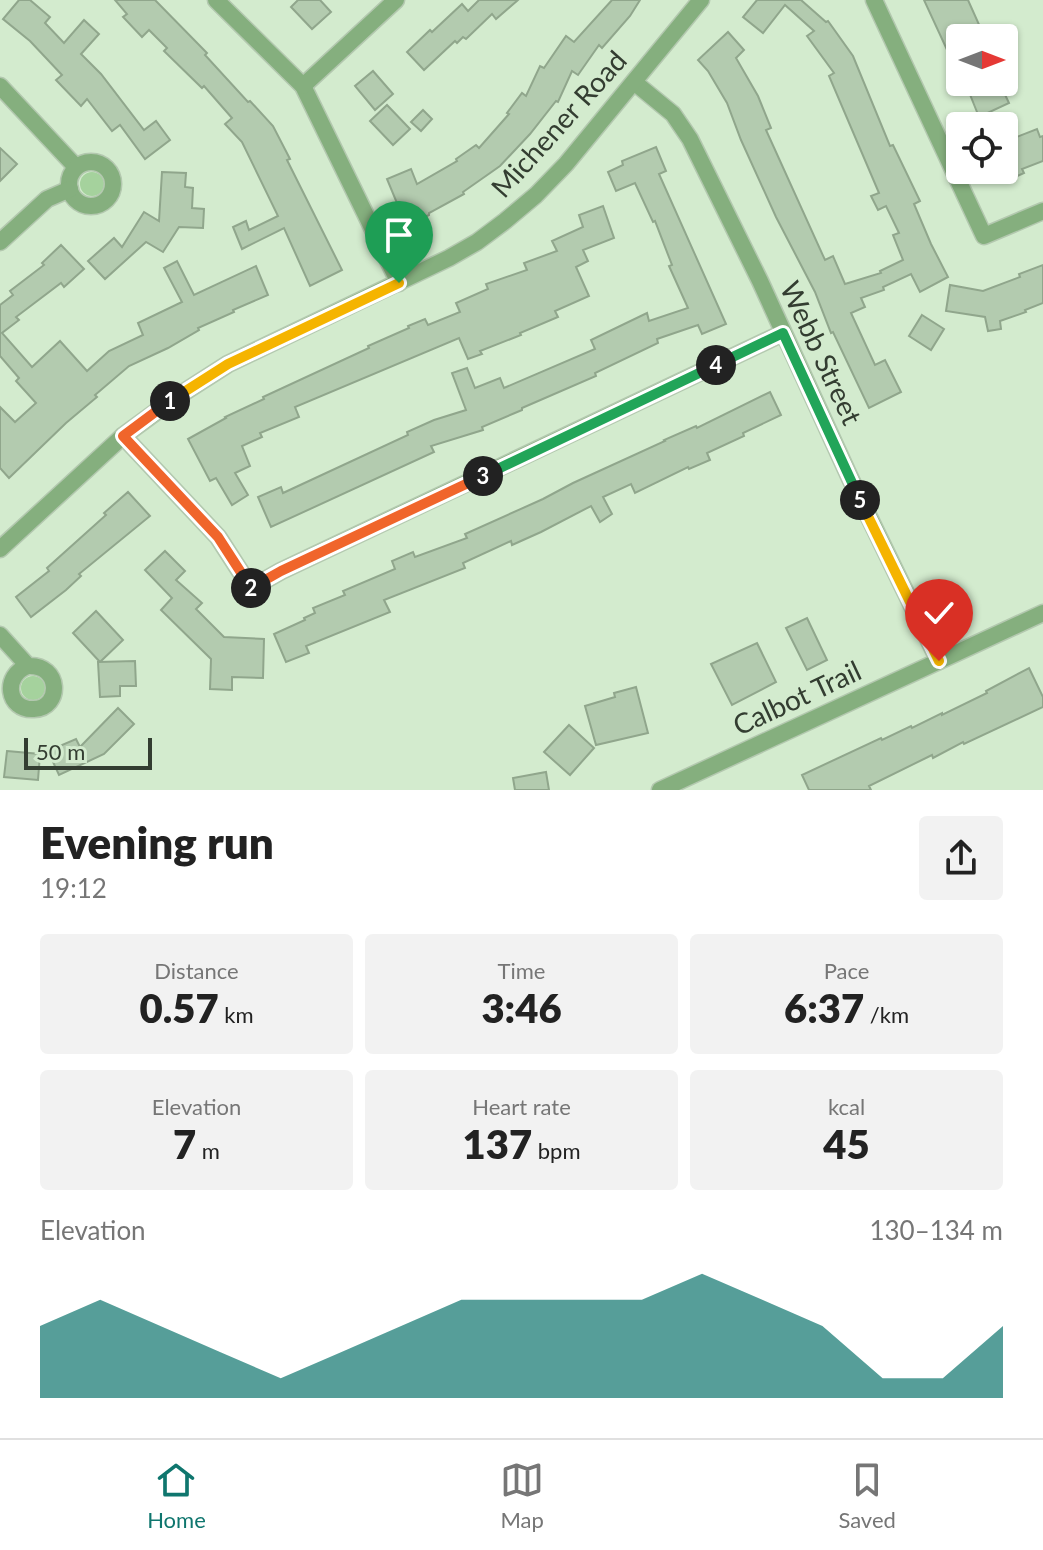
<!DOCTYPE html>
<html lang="en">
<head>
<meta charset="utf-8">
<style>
  body { margin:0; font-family:Lato,sans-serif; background:#f2f2f2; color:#222; height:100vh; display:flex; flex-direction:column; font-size:30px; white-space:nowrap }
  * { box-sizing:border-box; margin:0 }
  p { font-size:26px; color:#767676 }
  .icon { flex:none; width:44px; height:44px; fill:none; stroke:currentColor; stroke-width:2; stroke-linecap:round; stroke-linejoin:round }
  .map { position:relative; height:790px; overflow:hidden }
  .sheet { display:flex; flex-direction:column; background:#fff; flex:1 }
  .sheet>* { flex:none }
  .needle { width:52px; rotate:90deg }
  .buttons { position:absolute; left:946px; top:24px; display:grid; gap:16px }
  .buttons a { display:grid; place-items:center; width:72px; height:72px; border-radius:8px; background:#fff; box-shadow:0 2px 6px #0004; font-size:40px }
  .scale { position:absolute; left:24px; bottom:20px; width:128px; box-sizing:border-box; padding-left:8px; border:4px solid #333d31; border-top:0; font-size:22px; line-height:28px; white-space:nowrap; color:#333d31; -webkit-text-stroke:6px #d3ebce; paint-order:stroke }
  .pin { position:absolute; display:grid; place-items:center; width:68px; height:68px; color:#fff; margin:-82px -34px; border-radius:50% 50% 50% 0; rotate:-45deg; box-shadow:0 0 8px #0007 }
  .pin .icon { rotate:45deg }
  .km { position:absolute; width:40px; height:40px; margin:-20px; border-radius:50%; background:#222; color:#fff; font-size:22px; line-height:40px; text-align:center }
  .round { display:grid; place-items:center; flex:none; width:84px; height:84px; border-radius:8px; background:#f2f2f2 }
  .headline { display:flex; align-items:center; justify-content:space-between; height:136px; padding:0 40px }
  h1 { font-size:44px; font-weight:800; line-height:60px }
  .figures { display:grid; grid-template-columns:repeat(3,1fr); gap:12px; height:136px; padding:8px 40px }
  .figures div { display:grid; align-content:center; border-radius:8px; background:#f2f2f2; text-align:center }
  .figures b { font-size:40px; font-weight:800 }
  .figures small { font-size:22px; font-weight:400 }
  .figures p { font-size:22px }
  .chart { height:224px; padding:16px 40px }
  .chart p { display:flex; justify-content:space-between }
  .chart svg { width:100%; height:144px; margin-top:8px; fill:#0f766e; opacity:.7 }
  .tab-bar { display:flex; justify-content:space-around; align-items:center; height:112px; border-top:2px solid #e0e0e0; background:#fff; font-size:22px; color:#767676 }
  .tab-bar a { display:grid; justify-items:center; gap:4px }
  .tab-bar .selected { color:#0f766e }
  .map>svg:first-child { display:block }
  .green { fill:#a5d29d }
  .building { fill:#b3cbaf; stroke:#90a68c; stroke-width:2 }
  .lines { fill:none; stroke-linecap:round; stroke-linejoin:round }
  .minor-casing { stroke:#b3c8af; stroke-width:19 }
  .minor { stroke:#85af7e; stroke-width:16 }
  .split-1-casing { stroke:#fff; stroke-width:16 }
  .split-2-casing { stroke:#fff; stroke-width:16 }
  .split-3-casing { stroke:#fff; stroke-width:16 }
  .split-4-casing { stroke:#fff; stroke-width:16 }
  .split-5-casing { stroke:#fff; stroke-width:16 }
  .split-6-casing { stroke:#fff; stroke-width:16 }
  .split-1 { stroke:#f5b400; stroke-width:10 }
  .split-2 { stroke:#f0652b; stroke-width:10 }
  .split-3 { stroke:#f0652b; stroke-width:10 }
  .split-4 { stroke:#22a559; stroke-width:10 }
  .split-5 { stroke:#22a559; stroke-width:10 }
  .split-6 { stroke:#f5b400; stroke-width:10 }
  .labels { text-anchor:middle; stroke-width:6; stroke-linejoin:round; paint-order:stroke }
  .street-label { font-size:28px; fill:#333d31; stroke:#d3ebce }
</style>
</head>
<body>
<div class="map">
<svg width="1043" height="790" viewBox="0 0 1043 790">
  <rect width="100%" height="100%" fill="#d3ebce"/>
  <g class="green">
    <circle cx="92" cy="184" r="12"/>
    <circle cx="33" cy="688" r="12"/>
  </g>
  <g class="building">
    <polygon points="19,0 30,0 50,17 45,23 64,43 84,20 99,34 81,54 101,74 144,130 156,121 170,140 145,159 120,125 112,131 87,99 81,106 56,80 62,75 30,41 3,19"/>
    <polygon points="115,0 155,0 207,53 205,55 248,102 250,101 273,126 290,159 287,160 342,270 310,286 284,228 242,249 233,227 246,221 249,230 278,216 242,142 225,124 232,118 204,86 202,88 164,51 167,48 149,30 142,37 123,17 127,14"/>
    <polygon points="298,0 320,0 331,12 312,29 291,7"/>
    <polygon points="479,0 518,0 496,19 492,14 466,39 463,37 457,43 455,41 424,70 407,52 430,30 432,32 462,4 468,11"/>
    <polygon points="612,0 640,0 630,16 602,48 599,45 578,75 572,71 558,102 556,101 530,134 500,166 463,192 464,194 429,213 429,215 406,225 387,179 411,169 417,184 457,161 456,159 476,145 479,148 509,114 507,113 522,93 526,96 540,66 544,68 566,36 574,42"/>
    <polygon points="757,0 801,0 826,22 828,21 853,56 890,146 893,145 920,201 914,204 931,244 948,277 920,292 911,274 883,287 884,290 861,298 865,307 851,313 875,365 885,360 901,392 869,408 833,332 831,333 815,292 776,217 741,140 727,103 708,71 698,60 728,32 744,50 736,58 758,96 771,128 766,130 825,260 833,256 845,284 881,273 880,271 903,260 893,235 899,233 886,206 878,210 871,196 879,193 829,76 834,73 807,36 814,31 785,5 763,33 743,17"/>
    <polygon points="924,0 968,0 985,38 960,38 960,47 948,52"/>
    <polygon points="373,71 393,94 375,110 355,86"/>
    <polygon points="965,82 999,82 1009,103 979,117"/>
    <polygon points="387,105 410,129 393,145 370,121"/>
    <polygon points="423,110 432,119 421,131 411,122"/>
    <polygon points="1037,129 1040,137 1043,136 1043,161 1022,169 1024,173 1004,182 1004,142"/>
    <polygon points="656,147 666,171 659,174 726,324 702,334 698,325 657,339 658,343 595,373 596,376 522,408 522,410 482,427 483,430 431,446 434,452 271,527 258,497 281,487 283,493 408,435 407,432 434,420 466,410 452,373 467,368 475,388 500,378 504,388 595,349 591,340 647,313 649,321 688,308 669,266 672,265 655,221 653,222 635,183 616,191 608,172 623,165 622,161"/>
    <polygon points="0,148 17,164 0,181"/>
    <polygon points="162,172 186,173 185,187 193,188 192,208 204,209 203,228 179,227 163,252 146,242 105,279 88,261 114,238 122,247 144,212 159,221"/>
    <polygon points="603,206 614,238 583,250 588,261 576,267 589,296 555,311 558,317 520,333 521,335 480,351 482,354 468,359 459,338 295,407 299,417 260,433 262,437 242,446 250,466 235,473 248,495 232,505 216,478 210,481 188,439 226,418 225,417 264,399 263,397 369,348 368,346 409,328 408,326 425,319 428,325 460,312 456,303 488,289 486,284 527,270 524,263 557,251 552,241 583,227 579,215"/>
    <polygon points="61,245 84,269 64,287 61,283 16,317 19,320 2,333 32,367 60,341 87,371 109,351 143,335 138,323 182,302 164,268 177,261 194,295 256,266 268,295 233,310 234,312 198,328 199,330 168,348 129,366 95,395 97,397 66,423 9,478 0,468 0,407 15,422 36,403 16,381 19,378 0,356 0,305 13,295 10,291 44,265 42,263"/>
    <polygon points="1043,265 1043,303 1025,310 1026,312 1000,321 1001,329 988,331 985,317 946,311 950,285 983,291 1020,277 1019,274"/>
    <polygon points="922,315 944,329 931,350 909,336"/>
    <polygon points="770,392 781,415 743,433 744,436 707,453 710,460 689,469 688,467 635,493 631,484 603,497 612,514 600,522 591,506 541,532 512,545 511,541 463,563 465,568 384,600 390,612 306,646 309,653 286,662 274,634 305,620 304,618 315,613 313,608 345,595 343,591 395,569 392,561 413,552 415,557 467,538 465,534 543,499 573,483 665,441 664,440 696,426 697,428"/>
    <polygon points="128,492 150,516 79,574 81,576 66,590 31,617 16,597 49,571 47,568 106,515 104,513"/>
    <polygon points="165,551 185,571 176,580 202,603 196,609 224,637 264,639 263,678 232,677 232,690 210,689 211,659 161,610 172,598 145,570"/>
    <polygon points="96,611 123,640 100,662 73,633"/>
    <polygon points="807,618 827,660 807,670 786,628"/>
    <polygon points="757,643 776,682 732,705 711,664"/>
    <polygon points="135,661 136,686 120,686 120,696 100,697 98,662"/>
    <polygon points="1029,668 1043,697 1043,707 964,744 963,742 933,758 932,755 869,786 871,790 809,790 802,775 881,738 882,740 911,726 912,728 942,713 942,715 987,693 986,691"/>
    <polygon points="636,687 648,733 596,745 585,706 615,697 614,693"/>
    <polygon points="118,708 134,724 104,754 59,775 48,751 76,739 80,747"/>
    <polygon points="569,725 594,748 570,775 544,752"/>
    <polygon points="7,751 40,754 38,780 4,777"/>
    <polygon points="546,772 549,790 515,790 513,778"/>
  </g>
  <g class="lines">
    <g class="minor-casing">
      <g id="minor">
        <polyline points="216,0 303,86 399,283"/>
        <polyline points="874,0 984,236 1043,211"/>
        <polyline points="634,82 673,114 690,139 760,281 850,478 939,661"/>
        <polyline points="0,86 76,167"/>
        <polyline points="303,86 396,0"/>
        <circle cx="91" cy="184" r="22"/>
        <polyline points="0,242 47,199 70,189"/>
        <polyline points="123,436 218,537 251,588 281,571 783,333"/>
        <polyline points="0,549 123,436 175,398 228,364 449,258 477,242 505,221 536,195 566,164 701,0"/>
        <path d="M0,635L28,666C61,664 62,708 34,709C7,711 2,675 28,666"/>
        <polyline points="660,790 1043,613"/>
      </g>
    </g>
    <use href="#minor" class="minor"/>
  </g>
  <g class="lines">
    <g class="split-1-casing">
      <polyline id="split-1" points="170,401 228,364 399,283"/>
    </g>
    <g class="split-2-casing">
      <polyline id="split-2" points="170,401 123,436 218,537 251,588"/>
    </g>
    <g class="split-3-casing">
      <polyline id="split-3" points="251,588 281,571 483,476"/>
    </g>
    <g class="split-4-casing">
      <polyline id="split-4" points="483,476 716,365"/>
    </g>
    <g class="split-5-casing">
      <polyline id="split-5" points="716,365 783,333 860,500"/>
    </g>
    <g class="split-6-casing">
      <polyline id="split-6" points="860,500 939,661"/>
    </g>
    <use href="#split-1" class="split-1"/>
    <use href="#split-2" class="split-2"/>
    <use href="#split-3" class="split-3"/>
    <use href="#split-4" class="split-4"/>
    <use href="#split-5" class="split-5"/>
    <use href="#split-6" class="split-6"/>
  </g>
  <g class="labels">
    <g class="street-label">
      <text transform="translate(559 124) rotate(-48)" y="10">Michener Road</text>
      <text transform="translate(821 353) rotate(65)" y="10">Webb Street</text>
      <text transform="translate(797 698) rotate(-25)" y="10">Calbot Trail</text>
    </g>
  </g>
</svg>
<div class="buttons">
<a><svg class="needle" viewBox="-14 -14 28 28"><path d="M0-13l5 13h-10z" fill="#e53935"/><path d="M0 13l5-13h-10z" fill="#767676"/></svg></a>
<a><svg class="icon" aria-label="locate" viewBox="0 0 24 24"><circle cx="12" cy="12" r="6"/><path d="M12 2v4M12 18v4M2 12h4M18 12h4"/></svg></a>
</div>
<div class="scale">50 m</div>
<div class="pin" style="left:399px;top:283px;background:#1e9e55"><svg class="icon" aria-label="arrive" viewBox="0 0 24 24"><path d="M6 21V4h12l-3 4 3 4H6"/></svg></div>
<div class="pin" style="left:939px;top:661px;background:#d93025"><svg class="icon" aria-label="check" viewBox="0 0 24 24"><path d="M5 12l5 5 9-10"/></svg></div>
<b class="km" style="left:170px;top:401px">1</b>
<b class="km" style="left:251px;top:588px">2</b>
<b class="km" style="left:483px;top:476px">3</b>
<b class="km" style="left:716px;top:365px">4</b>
<b class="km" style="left:860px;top:500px">5</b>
</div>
<section class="sheet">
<div class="headline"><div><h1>Evening run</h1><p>19:12</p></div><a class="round"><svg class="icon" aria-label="share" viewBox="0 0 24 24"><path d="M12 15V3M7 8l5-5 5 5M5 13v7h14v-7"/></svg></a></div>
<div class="figures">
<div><p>Distance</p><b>0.57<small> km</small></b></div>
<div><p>Time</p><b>3:46</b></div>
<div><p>Pace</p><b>6:37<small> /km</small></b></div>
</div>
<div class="figures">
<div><p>Elevation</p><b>7<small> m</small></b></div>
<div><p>Heart rate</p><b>137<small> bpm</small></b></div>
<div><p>kcal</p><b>45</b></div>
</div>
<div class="chart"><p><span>Elevation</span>130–134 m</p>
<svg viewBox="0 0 160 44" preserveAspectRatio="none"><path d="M0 44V22L10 14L20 22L30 30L40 38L50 30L60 22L70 14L80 14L90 14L100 14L110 6L120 14L130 22L140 38L150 38L160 22V44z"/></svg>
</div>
</section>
<nav class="tab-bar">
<a class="selected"><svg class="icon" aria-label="home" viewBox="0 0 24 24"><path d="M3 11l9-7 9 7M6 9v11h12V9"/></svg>Home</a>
<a><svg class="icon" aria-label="map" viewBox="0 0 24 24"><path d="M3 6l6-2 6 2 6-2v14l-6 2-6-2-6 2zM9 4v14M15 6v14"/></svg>Map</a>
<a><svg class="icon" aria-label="saved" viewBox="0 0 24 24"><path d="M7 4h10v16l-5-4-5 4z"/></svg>Saved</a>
</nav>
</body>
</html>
